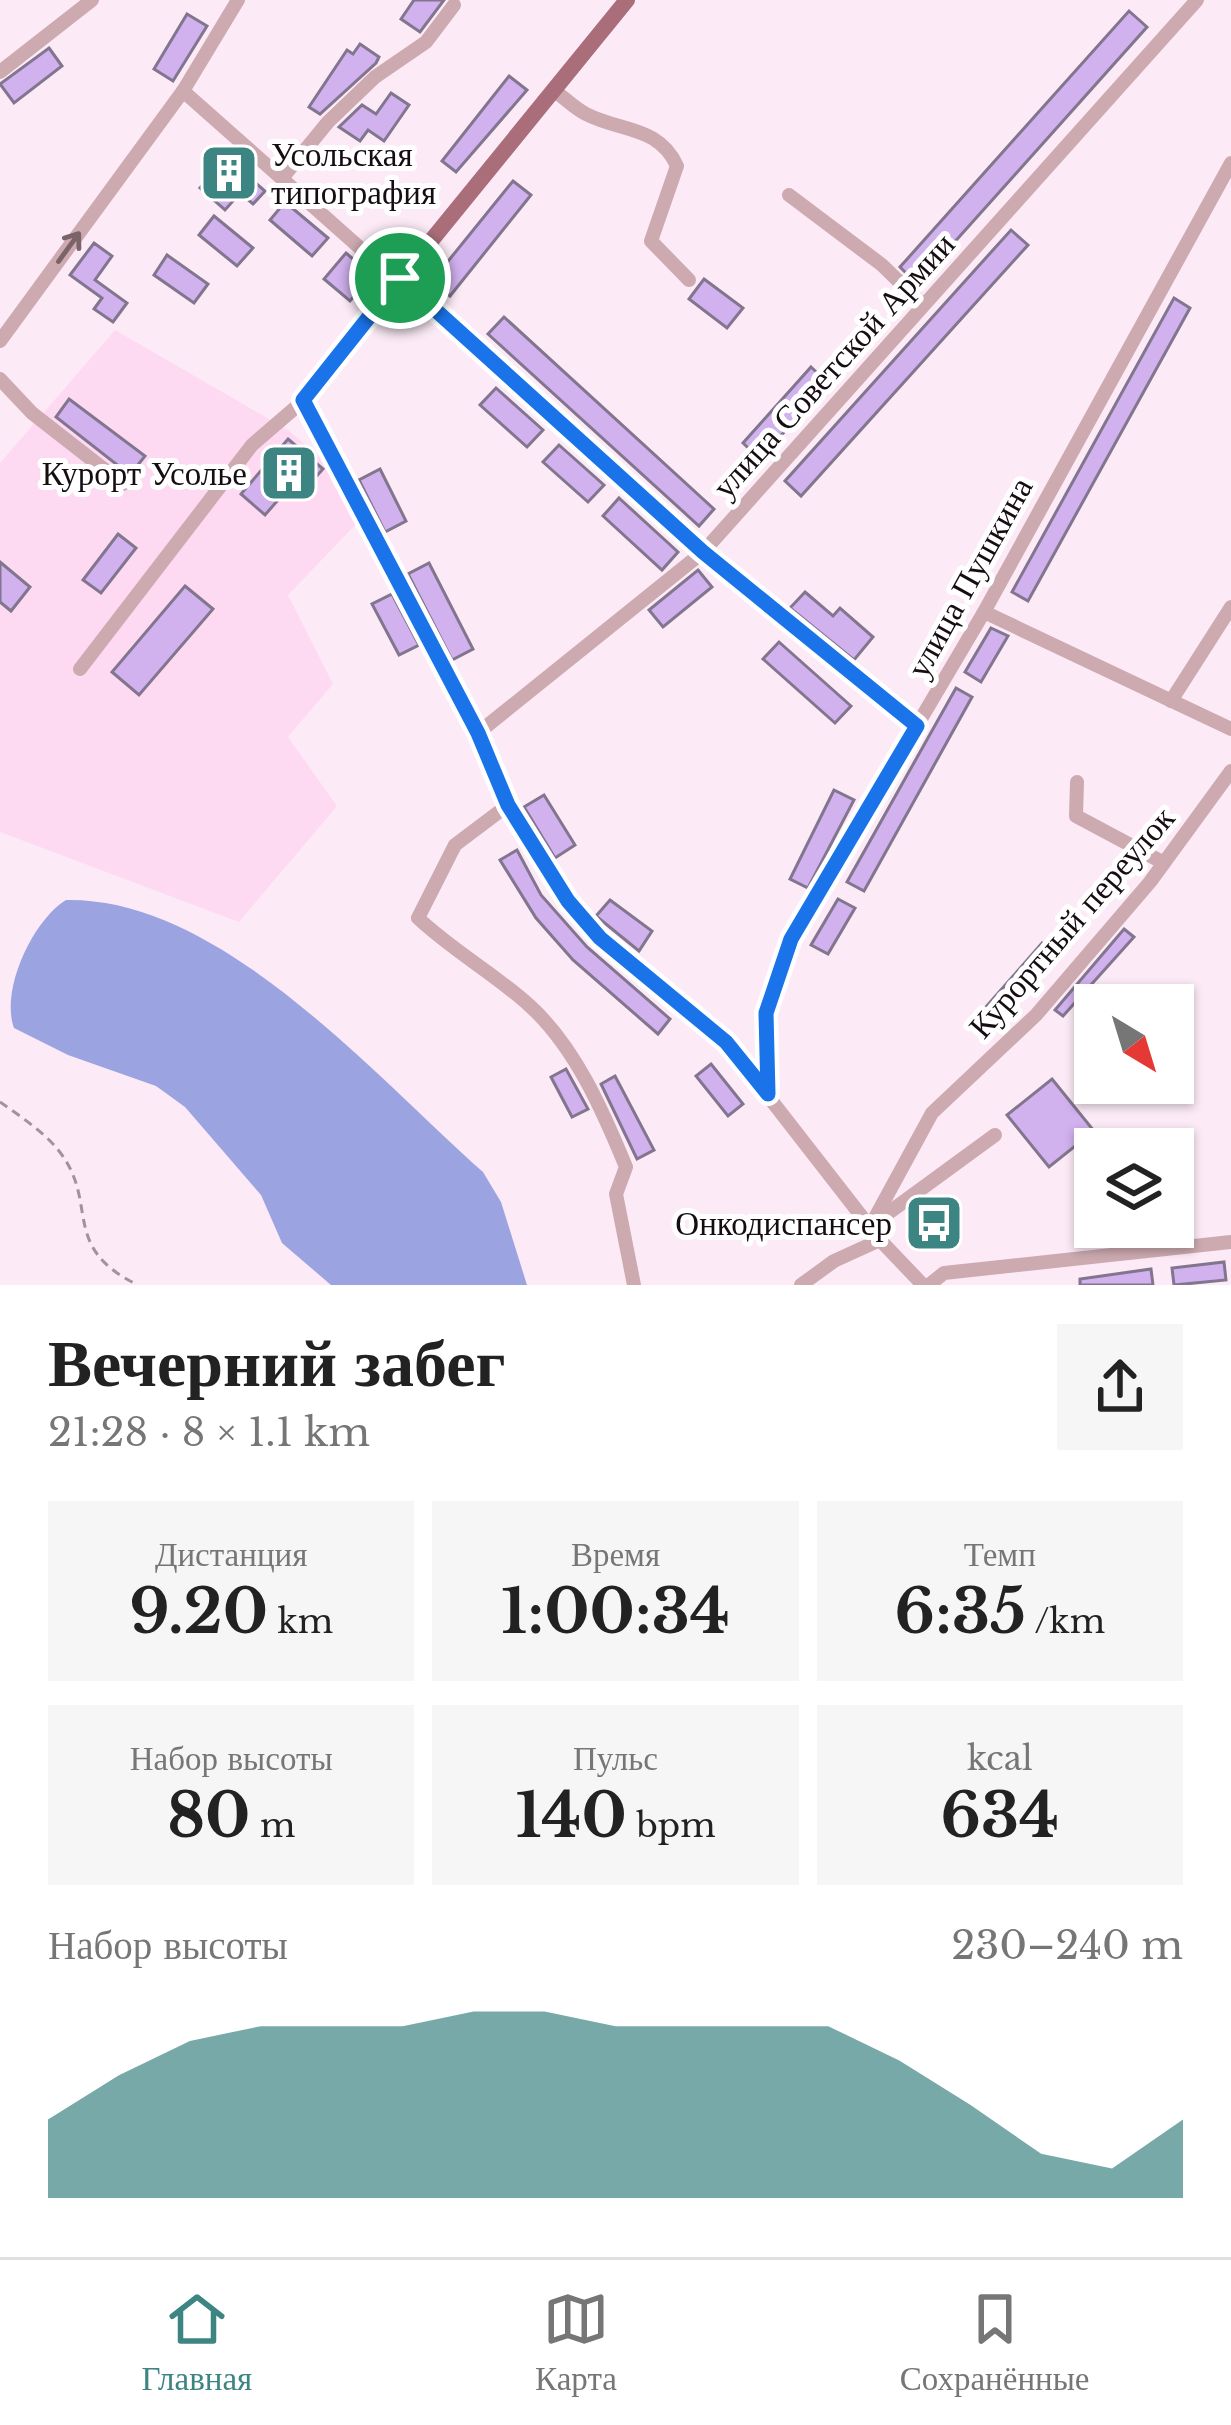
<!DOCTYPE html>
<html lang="ru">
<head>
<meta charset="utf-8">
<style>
  body { margin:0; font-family:"Libre Baskerville",serif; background:#f6f6f6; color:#222; height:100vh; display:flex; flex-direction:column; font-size:45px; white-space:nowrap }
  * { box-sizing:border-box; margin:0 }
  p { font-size:39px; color:#767676 }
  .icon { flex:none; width:66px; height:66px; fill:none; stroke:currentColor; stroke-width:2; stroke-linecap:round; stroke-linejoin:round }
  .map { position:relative; height:1285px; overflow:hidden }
  .drawer { display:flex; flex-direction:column; background:#fff; flex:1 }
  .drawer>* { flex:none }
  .needle { width:78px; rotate:142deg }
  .tools { position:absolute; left:1074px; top:984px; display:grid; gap:24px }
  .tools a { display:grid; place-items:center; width:120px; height:120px; border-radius:0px; background:#fff; box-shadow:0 3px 9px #0004; font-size:60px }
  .pin { position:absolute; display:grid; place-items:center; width:102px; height:102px; color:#fff; margin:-51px; border:6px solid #fff; border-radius:50%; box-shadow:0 3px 12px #0007 }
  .round { display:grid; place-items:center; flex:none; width:126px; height:126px; border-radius:0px; background:#f6f6f6 }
  .headline { display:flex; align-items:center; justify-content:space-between; height:204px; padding:0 48px }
  h1 { font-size:66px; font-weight:700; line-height:90px }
  .figures { display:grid; grid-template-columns:repeat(3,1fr); gap:18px; height:204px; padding:12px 48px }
  .figures div { display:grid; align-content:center; border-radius:0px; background:#f6f6f6; text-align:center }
  .figures b { font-size:60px; font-weight:700 }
  .figures small { font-size:33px; font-weight:400 }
  .figures p { font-size:33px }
  .chart { height:336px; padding:24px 48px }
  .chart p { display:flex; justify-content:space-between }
  .chart svg { width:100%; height:216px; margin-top:12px; fill:#3d8583; opacity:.7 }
  .menu { display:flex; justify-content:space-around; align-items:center; height:168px; border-top:3px solid #e0e0e0; background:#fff; font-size:33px; color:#767676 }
  .menu a { display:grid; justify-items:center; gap:6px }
  .menu .on { color:#3d8583 }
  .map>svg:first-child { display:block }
  .built { fill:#fddaf2 }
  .water { fill:#9ca3e1 }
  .building { fill:#d1b1ee; stroke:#82758e; stroke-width:3 }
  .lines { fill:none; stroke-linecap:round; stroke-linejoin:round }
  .path { stroke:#a1939d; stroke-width:3; stroke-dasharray:9 6; stroke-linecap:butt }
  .minor { stroke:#ccaab0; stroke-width:14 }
  .major { stroke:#a96e7a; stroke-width:16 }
  .oneway { stroke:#7a6369 }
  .route-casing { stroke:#fff; stroke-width:24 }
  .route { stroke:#1a73e8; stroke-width:15 }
  .labels { text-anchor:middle; stroke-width:10; stroke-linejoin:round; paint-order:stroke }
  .poi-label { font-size:33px; fill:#160d13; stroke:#fff; text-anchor:end }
  .street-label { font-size:33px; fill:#160d13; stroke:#fff }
</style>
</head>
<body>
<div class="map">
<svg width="1231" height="1285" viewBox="0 0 1231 1285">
  <rect width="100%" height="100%" fill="#fcebf7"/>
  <polygon class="built" points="115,330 288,430 330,466 360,520 288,595 333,684 288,737 337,806 239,922 0,832 0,463"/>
  <path class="water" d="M66,900C221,897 374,1076 483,1172L501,1202L527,1285H331L282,1243L261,1195L185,1107L156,1086L68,1055L14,1028C0,990 33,920 66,900Z"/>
  <g class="building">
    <polygon points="414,0 444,0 420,32 401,19"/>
    <polygon points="1129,11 1147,27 917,284 900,267"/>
    <polygon points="187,14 207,26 173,81 154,69"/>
    <polygon points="360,44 379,57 376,63 320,114 309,107 347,50 353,54"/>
    <polygon points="49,48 62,66 14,103 0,84"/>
    <polygon points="509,76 527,90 456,172 442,161"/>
    <polygon points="391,93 409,105 384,141 368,130 360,141 339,127 362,105 376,114"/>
    <polygon points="227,158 265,191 253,204 240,193 225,210 200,188"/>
    <polygon points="513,181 531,195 450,296 432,281"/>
    <polygon points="285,202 328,238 312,256 270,220"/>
    <polygon points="214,216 253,248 237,266 199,235"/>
    <polygon points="1011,230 1028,245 801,496 785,481"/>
    <polygon points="94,243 112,256 95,280 127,303 113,322 94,309 102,298 70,275"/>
    <polygon points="346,253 372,275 350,301 324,279"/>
    <polygon points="167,255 208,284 194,303 154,275"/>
    <polygon points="704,279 743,308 727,328 689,299"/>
    <polygon points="1174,298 1190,308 1028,601 1012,592"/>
    <polygon points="504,317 714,509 699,526 488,334"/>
    <polygon points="811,367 828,383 760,459 743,443"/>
    <polygon points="496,388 543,430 527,447 480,405"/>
    <polygon points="69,399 145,456 130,475 56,417"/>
    <polygon points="288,439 323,469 307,487 297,478 265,515 241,494"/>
    <polygon points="559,445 604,485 588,502 543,462"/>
    <polygon points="380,469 406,521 385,532 359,480"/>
    <polygon points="619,498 678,552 662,570 603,516"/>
    <polygon points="118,534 136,548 101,593 83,580"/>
    <polygon points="0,562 30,587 11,611 0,602"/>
    <polygon points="429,563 473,649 452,660 408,574"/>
    <polygon points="698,570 712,587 663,627 649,610"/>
    <polygon points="185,586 213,609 139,695 112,672"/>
    <polygon points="805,592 833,616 840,608 873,637 854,660 790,608"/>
    <polygon points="392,594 419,645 399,655 372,604"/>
    <polygon points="991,628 1008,636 981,682 965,672"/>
    <polygon points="779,642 851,706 835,723 763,659"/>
    <polygon points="956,688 972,697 864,891 847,882"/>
    <polygon points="834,790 854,800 808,888 790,879"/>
    <polygon points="544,795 575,845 555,858 524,807"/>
    <polygon points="517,850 541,895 587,947 670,1019 658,1034 573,960 536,918 500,860"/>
    <polygon points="838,899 855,908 828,954 811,945"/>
    <polygon points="610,900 652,931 639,951 596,916"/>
    <polygon points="1124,929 1134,937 1063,1016 1055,1010"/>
    <polygon points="1042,943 1056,955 999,1019 986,1007"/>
    <polygon points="711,1064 743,1104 728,1116 696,1076"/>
    <polygon points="566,1069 588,1109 572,1117 551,1077"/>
    <polygon points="615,1076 654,1150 637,1159 601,1084"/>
    <polygon points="1052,1079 1094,1131 1049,1167 1007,1115"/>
    <polygon points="1224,1262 1226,1280 1174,1285 1172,1268"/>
    <polygon points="1151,1269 1153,1285 1080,1285 1080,1279"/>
  </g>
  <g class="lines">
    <path class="path" d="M0,1102C20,1116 44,1132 59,1151C100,1203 59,1247 138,1285"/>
    <g class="minor">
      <polyline points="0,72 92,0"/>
      <path d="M553,90C564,97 574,108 586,114C621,132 659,126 677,166L651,241L689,280"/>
      <polyline points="183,91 703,552 917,726"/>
      <polyline points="283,177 328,122 375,77 426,42 454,5"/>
      <polyline points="789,195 882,265 923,305"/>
      <polyline points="0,341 183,91 238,0"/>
      <polyline points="0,379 32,413 123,484"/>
      <polyline points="303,401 478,733 508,805 568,901 600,938 726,1042 880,1240 923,1285"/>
      <polyline points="984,612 1231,729"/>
      <polyline points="80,669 252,445 303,401 400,279"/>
      <polyline points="1171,701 1231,607"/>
      <polyline points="478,733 703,552 1197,0"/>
      <polyline points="1077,782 1076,816 1164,863"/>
      <path d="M508,805L455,845L418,918C453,951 495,974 530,1006C575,1047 603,1111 626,1167L616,1194L634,1285"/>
      <polyline points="768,1093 766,1013 791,939 984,612 1231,163"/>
      <polyline points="876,1222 995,1135"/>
      <polyline points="871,1225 932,1113 1036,1015 1150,882 1231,771"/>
      <polyline points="801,1285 834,1261 880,1240"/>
      <polyline points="929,1285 944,1273 1231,1242"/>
    </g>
    <polyline class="major" points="400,279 627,0"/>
  </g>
  <defs><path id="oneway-shaft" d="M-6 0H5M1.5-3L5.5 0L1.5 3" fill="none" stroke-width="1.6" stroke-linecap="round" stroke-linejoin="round" transform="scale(3)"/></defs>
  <use class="oneway" href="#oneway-shaft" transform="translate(69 247) rotate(-54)"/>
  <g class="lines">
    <g class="route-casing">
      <polygon id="route" points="400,278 703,552 917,726 791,939 766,1013 768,1094 726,1042 600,938 568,901 508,805 478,733 303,400"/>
    </g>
    <use href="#route" class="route"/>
  </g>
  <defs>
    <g id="building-square" transform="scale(3)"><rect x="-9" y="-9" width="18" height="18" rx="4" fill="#3d8583" stroke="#fff"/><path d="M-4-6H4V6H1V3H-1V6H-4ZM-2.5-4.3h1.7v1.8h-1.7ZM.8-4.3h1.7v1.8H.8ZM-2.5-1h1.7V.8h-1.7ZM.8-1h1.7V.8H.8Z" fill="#fff"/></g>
    <g id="bus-square" transform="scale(3)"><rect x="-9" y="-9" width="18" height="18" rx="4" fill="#3d8583" stroke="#fff"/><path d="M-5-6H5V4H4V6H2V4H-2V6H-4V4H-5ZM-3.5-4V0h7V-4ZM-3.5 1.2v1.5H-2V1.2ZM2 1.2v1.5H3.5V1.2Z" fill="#fff"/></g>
  </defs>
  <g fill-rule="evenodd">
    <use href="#building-square" x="229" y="173"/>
    <use href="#building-square" x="289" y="473"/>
    <use href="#bus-square" x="934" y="1223"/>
  </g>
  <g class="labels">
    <g class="poi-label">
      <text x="271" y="166" text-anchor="start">Усольская<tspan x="271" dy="38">типография</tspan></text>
      <text x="247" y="485">Курорт Усолье</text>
      <text x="892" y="1235">Онкодиспансер</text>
    </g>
    <g class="street-label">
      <text transform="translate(833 365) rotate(-48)" y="12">улица Советской Армии</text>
      <text transform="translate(969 577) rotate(-61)" y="12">улица Пушкина</text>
      <text transform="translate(1071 922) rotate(-49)" y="12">Курортный переулок</text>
    </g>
  </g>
</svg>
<div class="tools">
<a><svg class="needle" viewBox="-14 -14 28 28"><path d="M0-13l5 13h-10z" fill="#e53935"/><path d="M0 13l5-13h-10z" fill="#767676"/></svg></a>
<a><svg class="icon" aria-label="layers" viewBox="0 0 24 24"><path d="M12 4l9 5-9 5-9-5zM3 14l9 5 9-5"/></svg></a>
</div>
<div class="pin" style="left:400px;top:278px;background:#1e9e55"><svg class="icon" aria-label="arrive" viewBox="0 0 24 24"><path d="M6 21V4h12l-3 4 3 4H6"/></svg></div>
</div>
<section class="drawer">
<div class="headline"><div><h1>Вечерний забег</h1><p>21:28 · 8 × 1.1 km</p></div><a class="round"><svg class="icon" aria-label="share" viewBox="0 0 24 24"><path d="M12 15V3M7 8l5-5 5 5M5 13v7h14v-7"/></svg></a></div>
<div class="figures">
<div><p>Дистанция</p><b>9.20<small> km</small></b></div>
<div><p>Время</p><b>1:00:34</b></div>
<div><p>Темп</p><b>6:35<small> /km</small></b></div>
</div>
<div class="figures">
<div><p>Набор высоты</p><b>80<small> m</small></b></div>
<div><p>Пульс</p><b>140<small> bpm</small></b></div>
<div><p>kcal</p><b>634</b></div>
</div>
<div class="chart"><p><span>Набор высоты</span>230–240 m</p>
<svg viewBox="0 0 160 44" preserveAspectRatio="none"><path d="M0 44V28L10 19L20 12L30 9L40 9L50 9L60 6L70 6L80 9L90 9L100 9L110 9L120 16L130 25L140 35L150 38L160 28V44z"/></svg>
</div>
</section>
<nav class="menu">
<a class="on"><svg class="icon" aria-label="home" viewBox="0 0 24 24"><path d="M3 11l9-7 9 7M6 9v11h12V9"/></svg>Главная</a>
<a><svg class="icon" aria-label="map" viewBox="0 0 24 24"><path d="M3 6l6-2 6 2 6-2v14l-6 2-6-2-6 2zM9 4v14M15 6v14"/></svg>Карта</a>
<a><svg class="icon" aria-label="saved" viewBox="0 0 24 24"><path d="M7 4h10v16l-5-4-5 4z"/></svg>Сохранённые</a>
</nav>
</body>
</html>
